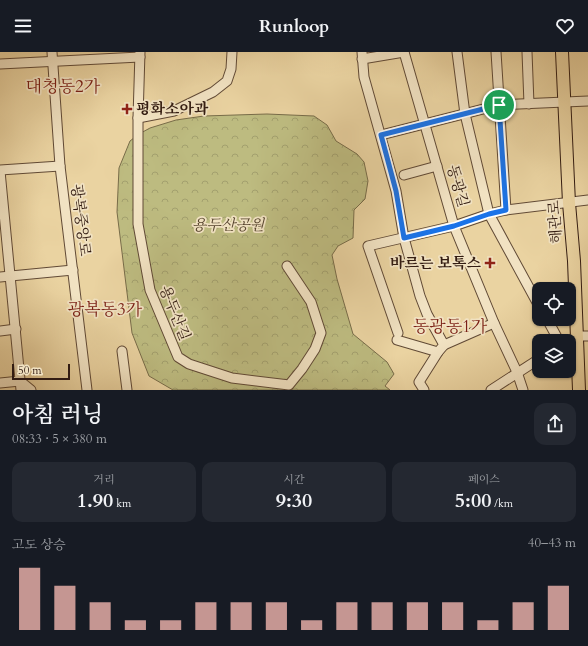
<!DOCTYPE html>
<html lang="ko">
<head>
<meta charset="utf-8">
<style>
  body { margin:0; font-family:Cardo,"Noto Serif KR",serif; background:#242831; color:#f1f3f6; height:100vh; display:flex; flex-direction:column; font-size:15px; white-space:nowrap }
  * { box-sizing:border-box; margin:0 }
  p { font-size:13px; color:#9ea1a6 }
  .icon { flex:none; width:22px; height:22px; fill:none; stroke:currentColor; stroke-width:2; stroke-linecap:round; stroke-linejoin:round }
  .map { position:relative; height:338px; overflow:hidden }
  .panel { display:flex; flex-direction:column; background:#171b24; flex:1 }
  .panel>* { flex:none }
  .controls { position:absolute; left:532px; top:230px; display:grid; gap:8px }
  .controls a { display:grid; place-items:center; width:44px; height:44px; border-radius:8px; background:#171b24; box-shadow:0 1px 3px #0004; font-size:20px }
  .scale { position:absolute; left:12px; bottom:10px; width:58px; box-sizing:border-box; padding-left:4px; border:2px solid #331c12; border-top:0; font-size:11px; line-height:14px; white-space:nowrap; color:#331c12; -webkit-text-stroke:3px #f1e2c2; paint-order:stroke }
  .pin { position:absolute; display:grid; place-items:center; width:34px; height:34px; color:#fff; margin:-17px; border:2px solid #fff; border-radius:50%; box-shadow:0 1px 4px #0007 }
  .round { display:grid; place-items:center; flex:none; width:42px; height:42px; border-radius:12px; background:#242831 }
  .overview { display:flex; align-items:center; justify-content:space-between; height:68px; padding:0 12px }
  h1 { font-size:22px; font-weight:600; line-height:30px }
  .figures { display:grid; grid-template-columns:repeat(3,1fr); gap:6px; height:68px; padding:4px 12px }
  .figures div { display:grid; align-content:center; border-radius:10px; background:#242831; text-align:center }
  .figures b { font-size:20px; font-weight:600 }
  .figures small { font-size:11px; font-weight:400 }
  .figures p { font-size:11px }
  .chart { height:112px; padding:8px 12px }
  .chart p { display:flex; justify-content:space-between }
  .chart svg { width:100%; height:72px; margin-top:4px; stroke:#c59692; stroke-width:6 }
  header { display:flex; justify-content:space-between; align-items:center; height:52px; padding:0 12px; background:#171b24; font-size:18px; font-weight:600 }
  .map>svg:first-child { display:block }
  .park { fill:url(#park-crowns); stroke:#786c49 }
  .lines { fill:none; stroke-linecap:round; stroke-linejoin:round }
  .minor-casing { stroke:#614a36; stroke-width:11 }
  .major-casing { stroke:#331c12; stroke-width:14 }
  .minor { stroke:#f1e2c2; stroke-width:9 }
  .major { stroke:#ead3a1; stroke-width:12 }
  .route-casing { stroke:#fff; stroke-width:8 }
  .route { stroke:#1a73e8; stroke-width:5 }
  .poi-dot { fill:#8f2418; stroke:#f1e2c2; stroke-width:1.5 }
  .labels { text-anchor:middle; stroke-width:3.5; stroke-linejoin:round; paint-order:stroke }
  .poi-label { font-size:15px; font-weight:bold; fill:#331c12; stroke:#f1e2c2; text-anchor:start }
  .street-label { font-size:15px; fill:#331c12; stroke:#f1e2c2 }
  .park-label { font-size:15px; font-style:italic; fill:#56442e; stroke:#f1e2c2 }
  .quarter-label { font-size:17px; fill:#7a1f14; stroke:#f1e2c2 }
</style>
</head>
<body>
<header><svg class="icon" aria-label="menu" viewBox="0 0 24 24"><path d="M4 6h16M4 12h16M4 18h16"/></svg>Runloop<svg class="icon" aria-label="heart" viewBox="0 0 24 24"><path d="M12 20l-8-8c-3-5 5-10 8-4 3-6 11-1 8 4z"/></svg></header>
<div class="map">
<svg width="588" height="338" viewBox="0 0 588 338">
  <defs>
    <pattern id="park-crowns" width="20" height="18" patternUnits="userSpaceOnUse"><rect width="20" height="18" fill="#bdbb80"/><path d="M2 6a3 3 0 1 1 6 0M12 15a3 3 0 1 1 6 0" fill="none" stroke="#a3a06e"/></pattern>
  </defs>
  <rect width="100%" height="100%" fill="#ead3a1"/>
  <filter id="stains"><feTurbulence type="fractalNoise" baseFrequency=".005" numOctaves="4"/><feColorMatrix values="0 0 0 0 .2 0 0 0 0 .09 0 0 0 0 .02 0 0 0 .5 -.17"/></filter>
  <radialGradient id="worn" r=".72"><stop offset=".6" stop-color="#630" stop-opacity="0"/><stop offset="1" stop-color="#630" stop-opacity=".3"/></radialGradient>
  <polygon class="park" points="267,62 314,64 327,73 336,89 357,102 364,110 368,129 365,147 354,158 353,186 338,194 332,203 337,227 353,282 387,310 394,322 385,334 390,338 173,338 149,324 132,281 117,160 119,116 130,89 139,82 150,76 176,68 204,64"/>
  <g class="lines">
    <g class="minor-casing">
      <g id="minor">
        <polyline points="52,0 60,114 87,338"/>
        <polyline points="140,0 138,66 138,172 150,238 178,305 189,312 232,326 289,333 302,317 315,297 321,281 311,250 287,214"/>
        <polyline points="362,0 364,25 396,139 404,186 420,244 427,262 444,293 438,300 419,330 424,338"/>
        <polyline points="404,0 454,174 494,271 517,320 523,338"/>
        <polyline points="457,0 465,62 489,162 539,254"/>
        <polyline points="496,0 506,158"/>
        <polyline points="527,0 529,52"/>
        <polyline points="362,7 404,0"/>
        <polyline points="0,12 140,5"/>
        <polyline points="138,66 174,59 213,40 227,29 231,17 232,0"/>
        <polyline points="381,83 499,53 588,49"/>
        <polyline points="0,118 60,114"/>
        <polyline points="0,119 21,338"/>
        <polyline points="404,123 437,114"/>
        <polyline points="0,225 73,218"/>
        <polyline points="547,267 559,289"/>
        <polyline points="0,279 16,277"/>
        <polyline points="398,281 368,194 454,174 489,162 506,158 588,148"/>
        <polyline points="397,288 438,300"/>
        <polyline points="569,289 577,284 588,284"/>
        <polyline points="444,293 494,271"/>
        <polyline points="122,299 127,338"/>
        <polyline points="0,331 20,329 31,338"/>
        <polyline points="491,338 539,307"/>
      </g>
    </g>
    <g class="major-casing">
      <polyline id="major" points="562,0 569,151 574,209 579,338"/>
    </g>
    <use href="#minor" class="minor"/>
    <use href="#major" class="major"/>
  </g>
  <g class="lines">
    <g class="route-casing">
      <polygon id="route" points="499,53 506,158 489,162 454,174 404,186 396,139 381,83"/>
    </g>
    <use href="#route" class="route"/>
  </g>
  <g class="poi-dot">
    <path d="M125 51h4v4h4v4h-4v4h-4v-4h-4v-4h4z"/>
    <path d="M488 205h4v4h4v4h-4v4h-4v-4h-4v-4h4z"/>
  </g>
  <g class="labels">
    <g class="poi-label">
      <text x="136" y="62">평화소아과</text>
      <text x="481" y="216" text-anchor="end">바르는 보톡스</text>
    </g>
    <g class="street-label">
      <text transform="translate(458 134) rotate(74)" y="5">동광길</text>
      <text transform="translate(81 168) rotate(83)" y="5">광복중앙로</text>
      <text transform="translate(555 170) rotate(-94)" y="5">해관로</text>
      <text transform="translate(175 261) rotate(68)" y="5">용두산길</text>
    </g>
    <g class="park-label">
      <text x="228" y="178">용두산공원</text>
    </g>
    <g class="quarter-label">
      <text x="63" y="40">대청동2가</text>
      <text x="105" y="263">광복동3가</text>
      <text x="450" y="280">동광동1가</text>
    </g>
  </g>
  <rect width="100%" height="100%" filter="url(#stains)"/>
  <rect width="100%" height="100%" fill="url(#worn)"/>
</svg>
<div class="controls">
<a><svg class="icon" aria-label="locate" viewBox="0 0 24 24"><circle cx="12" cy="12" r="6"/><path d="M12 2v4M12 18v4M2 12h4M18 12h4"/></svg></a>
<a><svg class="icon" aria-label="layers" viewBox="0 0 24 24"><path d="M12 4l9 5-9 5-9-5zM3 14l9 5 9-5"/></svg></a>
</div>
<div class="scale">50 m</div>
<div class="pin" style="left:499px;top:53px;background:#1e9e55"><svg class="icon" aria-label="arrive" viewBox="0 0 24 24"><path d="M6 21V4h12l-3 4 3 4H6"/></svg></div>
</div>
<section class="panel">
<div class="overview"><div><h1>아침 러닝</h1><p>08:33 · 5 × 380 m</p></div><a class="round"><svg class="icon" aria-label="share" viewBox="0 0 24 24"><path d="M12 15V3M7 8l5-5 5 5M5 13v7h14v-7"/></svg></a></div>
<div class="figures">
<div><p>거리</p><b>1.90<small> km</small></b></div>
<div><p>시간</p><b>9:30</b></div>
<div><p>페이스</p><b>5:00<small> /km</small></b></div>
</div>
<div class="chart"><p><span>고도 상승</span>40–43 m</p>
<svg viewBox="0 0 160 44" preserveAspectRatio="none"><path d="M5 44V6M15 44V17M25 44V27M35 44V38M45 44V38M55 44V27M65 44V27M75 44V27M85 44V38M95 44V27M105 44V27M115 44V27M125 44V27M135 44V38M145 44V27M155 44V17"/></svg>
</div>
</section>
</body>
</html>
